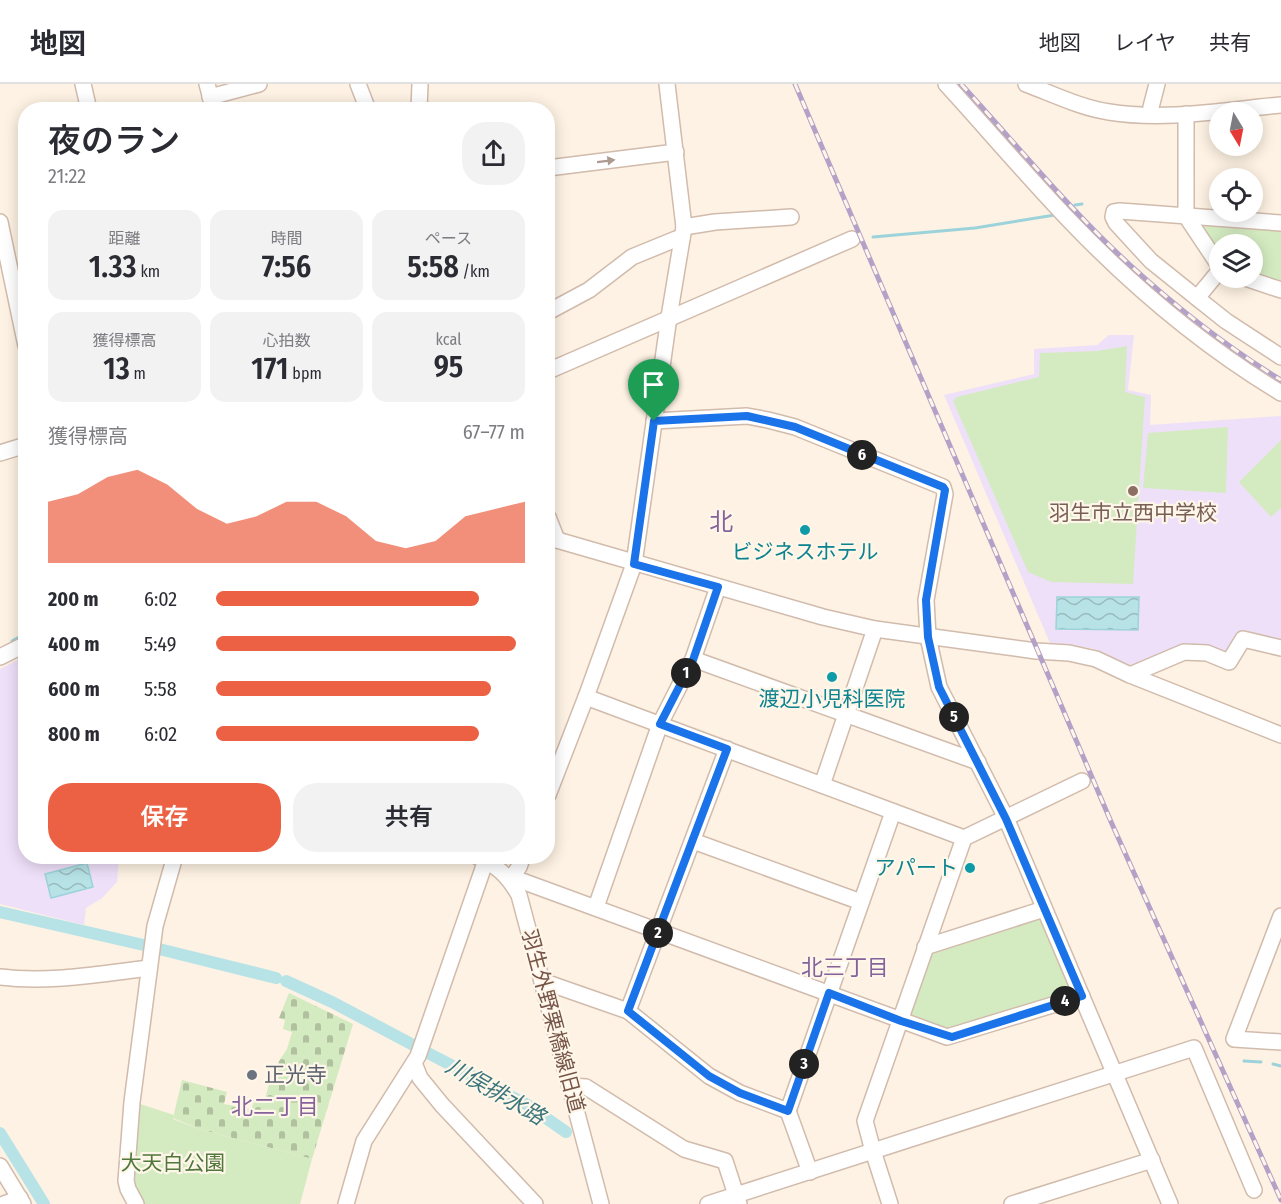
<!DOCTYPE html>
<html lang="ja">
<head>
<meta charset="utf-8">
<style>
  body { margin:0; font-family:"Fira Sans Condensed","Noto Sans JP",sans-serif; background:#f2f2f3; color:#2b2b33; height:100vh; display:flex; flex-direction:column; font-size:22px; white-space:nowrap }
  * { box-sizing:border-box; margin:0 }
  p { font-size:20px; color:#7c7c81 }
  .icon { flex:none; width:33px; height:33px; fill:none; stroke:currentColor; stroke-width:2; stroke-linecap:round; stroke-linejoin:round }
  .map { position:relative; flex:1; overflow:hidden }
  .drawer { position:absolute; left:18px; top:18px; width:537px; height:762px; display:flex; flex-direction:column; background:#fff; border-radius:24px; box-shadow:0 3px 15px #0003 }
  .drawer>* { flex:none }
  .needle { width:39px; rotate:170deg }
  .fabs { position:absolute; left:1209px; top:18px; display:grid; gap:12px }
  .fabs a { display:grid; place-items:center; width:54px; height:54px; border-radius:50%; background:#fff; box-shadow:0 3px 15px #0003; font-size:30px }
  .pin { position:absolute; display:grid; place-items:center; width:51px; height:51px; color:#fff; margin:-62px -26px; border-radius:50% 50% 50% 0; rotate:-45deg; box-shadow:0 0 6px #0007 }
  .pin .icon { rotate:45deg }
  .km { position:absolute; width:30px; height:30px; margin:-15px; border-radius:50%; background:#222; color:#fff; font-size:16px; line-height:30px; text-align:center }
  .round { display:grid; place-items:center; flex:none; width:63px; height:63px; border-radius:24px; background:#f2f2f3 }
  .headline { display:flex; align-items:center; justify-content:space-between; height:102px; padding:0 30px }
  h1 { font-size:33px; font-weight:600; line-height:45px }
  .stats { display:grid; grid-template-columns:repeat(3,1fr); gap:9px; height:102px; padding:6px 30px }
  .stats div { display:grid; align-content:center; border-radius:15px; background:#f2f2f3; text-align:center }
  .stats b { font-size:30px; font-weight:600 }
  .stats small { font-size:16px; font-weight:400 }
  .stats p { font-size:16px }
  .chart { height:168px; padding:12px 30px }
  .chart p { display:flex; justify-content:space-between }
  .chart svg { width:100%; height:108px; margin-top:6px; fill:#ec6143; opacity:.7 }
  .button { display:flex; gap:12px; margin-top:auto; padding:12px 30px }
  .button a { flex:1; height:69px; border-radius:24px; background:#ec6143; color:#fff; font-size:24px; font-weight:600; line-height:69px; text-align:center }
  .button a+a { background:#f2f2f3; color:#2b2b33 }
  ul { padding:0 30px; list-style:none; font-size:20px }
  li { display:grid; grid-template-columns:96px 72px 1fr; align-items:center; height:45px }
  li i { height:15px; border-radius:8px; background:#ec6143 }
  header { display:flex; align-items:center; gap:36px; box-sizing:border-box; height:84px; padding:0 30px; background:#fff; border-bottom:2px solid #e1e1e2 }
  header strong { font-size:28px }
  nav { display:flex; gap:33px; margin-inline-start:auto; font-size:21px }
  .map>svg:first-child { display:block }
  .education { fill:#efe0f9 }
  .cemetery { fill:url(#cemetery-stones) }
  .park { fill:#d4ebc1 }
  .water { fill:url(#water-waves); stroke:#9cd3da; stroke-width:1.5 }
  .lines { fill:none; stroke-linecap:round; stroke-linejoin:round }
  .stream { stroke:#9cd3da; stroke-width:3 }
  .canal { stroke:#b7e3e7; stroke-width:12 }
  .minor-casing { stroke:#d1bbac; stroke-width:18 }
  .minor { stroke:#fff; stroke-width:15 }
  .rail-casing { stroke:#b4a1c7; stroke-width:5 }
  .rail { stroke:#fff6ea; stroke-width:3; stroke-dasharray:9; stroke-linecap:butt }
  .oneway { fill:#ad9a91 }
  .route-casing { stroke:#fff; stroke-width:12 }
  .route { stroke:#1a73e8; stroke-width:8 }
  .education-dot { fill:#8d6e63; stroke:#fff6ea; stroke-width:2 }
  .culture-dot { fill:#0f9aa8; stroke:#fff6ea; stroke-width:2 }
  .worship-dot { fill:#6b7280; stroke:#fff6ea; stroke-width:2 }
  .labels { text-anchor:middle; stroke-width:4.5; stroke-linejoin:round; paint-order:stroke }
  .education-label { font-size:21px; fill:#785e54; stroke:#fff6ea }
  .culture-label { font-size:21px; fill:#0d838f; stroke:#fff6ea }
  .street-label { font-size:21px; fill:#765648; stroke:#fff6ea }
  .worship-label { font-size:21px; fill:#5b616d; stroke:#fff6ea; text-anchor:start }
  .park-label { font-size:21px; fill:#51773c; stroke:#fff6ea }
  .neighbourhood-label { font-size:22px; fill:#85639a; stroke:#fff6ea }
  .water-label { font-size:22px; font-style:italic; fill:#3b757c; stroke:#fff6ea }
  .quarter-label { font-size:24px; fill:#85639a; stroke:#fff6ea }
</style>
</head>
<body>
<header>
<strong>地図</strong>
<nav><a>地図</a><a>レイヤ</a><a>共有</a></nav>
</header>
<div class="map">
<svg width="1281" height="1120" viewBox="0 0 1281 1120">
  <defs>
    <pattern id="cemetery-stones" width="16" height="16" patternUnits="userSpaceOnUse" patternTransform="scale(1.5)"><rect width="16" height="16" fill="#d4ebc1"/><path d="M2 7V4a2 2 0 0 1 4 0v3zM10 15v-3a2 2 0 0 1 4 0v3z" fill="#b1c19f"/></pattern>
    <pattern id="water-waves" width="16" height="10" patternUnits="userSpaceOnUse" patternTransform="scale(1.5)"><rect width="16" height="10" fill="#b7e3e7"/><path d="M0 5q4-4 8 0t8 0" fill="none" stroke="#99bbbd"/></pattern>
  </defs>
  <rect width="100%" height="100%" fill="#fdf2e3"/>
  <g class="education">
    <polygon points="1109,251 1134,251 1128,306 1151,311 1150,341 1281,332 1281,560 1257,553 1226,573 1213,566 1131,582 1091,564 1050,559 944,311 1034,290 1034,265 1097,261"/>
    <polygon points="25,572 26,772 119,773 117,798 102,814 86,824 84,841 0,820 0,585"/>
  </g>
  <polygon class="cemetery" points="289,909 353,940 312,1075 199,1045 173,1034 182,996 227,1008 224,1020 251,1025 256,1013 265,1015 273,986 287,965 292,948 283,945 285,936 279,934"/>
  <g class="park">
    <polygon points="1194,136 1281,143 1281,202 1253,192 1252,160 1220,160 1219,176"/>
    <polygon points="1127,262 1125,308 1145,313 1133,500 1051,498 1028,488 953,317 957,313 1039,293 1040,269 1097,267"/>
    <polygon points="1228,343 1226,409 1143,404 1148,349"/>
    <polygon points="1281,356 1281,424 1271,433 1239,398"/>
    <polygon points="1043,829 1078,910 949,948 913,936 910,929 928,866"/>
    <polygon points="137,1019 174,1031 173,1035 199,1045 312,1075 300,1120 142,1120 129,1096"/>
  </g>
  <g class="water">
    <polygon points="1057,513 1139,513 1138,546 1056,545"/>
    <polygon points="87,779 93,803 51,814 45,790"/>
  </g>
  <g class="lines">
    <g class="stream">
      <polyline points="1075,121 1082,120"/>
      <polyline points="873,153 975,144 1055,131"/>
      <polyline points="12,557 26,549"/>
      <polyline points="1244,977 1261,978"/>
      <polyline points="1273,980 1281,982"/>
    </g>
    <g class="canal">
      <polyline points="0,828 148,862"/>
      <polyline points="155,864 276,894"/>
      <polyline points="286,897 332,918 417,963"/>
      <polyline points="426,968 526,1020 566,1048"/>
      <polyline points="0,1049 44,1120"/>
    </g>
    <g class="minor-casing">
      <g id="minor">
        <polyline points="83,0 89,26"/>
        <polyline points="207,0 214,26"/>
        <polyline points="358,0 368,26"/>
        <path d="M946,0C987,45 1027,92 1069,136C1132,202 1203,262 1281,309"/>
        <path d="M1026,0C1053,10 1081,24 1109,28C1165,37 1225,26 1281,21"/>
        <polyline points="210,13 259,0"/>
        <polyline points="419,26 420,0"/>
        <polyline points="1186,30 1186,132 1220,183"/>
        <polyline points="1151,31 1151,23 1157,0"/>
        <polyline points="548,84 676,68"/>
        <polyline points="0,138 26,262"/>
        <polyline points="1281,139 1120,127 1114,128 1113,133 1116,139 1151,177 1197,214 1226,237 1281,273"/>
        <polyline points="684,143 715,138 791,133"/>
        <polyline points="1245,194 1281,206"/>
        <polyline points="1197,214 1220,186"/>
        <polyline points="548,228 589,206 632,173 676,155 682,154"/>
        <polyline points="548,287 852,155"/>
        <polyline points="654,337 747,332 768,336 795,343 943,403 945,410 926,516 928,553 939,603 1006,734 1170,1120"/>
        <polyline points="0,369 26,361"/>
        <polyline points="548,433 557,456"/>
        <polyline points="548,455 557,456 823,533 875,545 1036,567 1069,569 1096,575 1130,591 1281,651"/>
        <polyline points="0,573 26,560"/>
        <polyline points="693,575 978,678"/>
        <polyline points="1130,591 1184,568 1207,569 1229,578 1243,555 1281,564"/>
        <polyline points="586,613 964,754"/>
        <polyline points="822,701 875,545"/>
        <polyline points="548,711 586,613 634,480 669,233 684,143 667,0"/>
        <polyline points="693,757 861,818"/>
        <path d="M476,772C497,781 508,792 519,811L601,1120"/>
        <polyline points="510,796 522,797 947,953 1082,912"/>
        <polyline points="510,796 519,783 523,772"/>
        <polyline points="596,823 660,640 693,575 718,503"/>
        <polyline points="1281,832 1234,955 1281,958"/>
        <polyline points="925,863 1044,825"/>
        <path d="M0,893C49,899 100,890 149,884"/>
        <polyline points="542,897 628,927 709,992 740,1009 788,1027 810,1088"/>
        <polyline points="628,927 727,665"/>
        <polyline points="414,979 420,994 442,1021 535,1120"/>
        <polyline points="570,1002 586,1003 684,1065 725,1077 739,1120"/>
        <polyline points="788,1027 893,728"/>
        <polyline points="0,1082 23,1120"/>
        <polyline points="4,1120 20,1114"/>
        <polyline points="136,1120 128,1105 126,1097 132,1018 155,842 175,772"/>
        <polyline points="346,1120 364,1057 418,972 486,776"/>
        <polyline points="708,1120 1194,964 1254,1106"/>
        <polyline points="890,1120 873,1067 865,1037 964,754 1082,697"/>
        <polyline points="1012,1120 1152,1076"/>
      </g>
    </g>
    <use href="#minor" class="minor"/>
    <g class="rail-casing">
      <g id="rail">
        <polyline points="795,0 1112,740 1281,1116"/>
        <path d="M961,0C1016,60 1069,125 1129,180C1176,223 1227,263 1281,296"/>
      </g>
    </g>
    <use href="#rail" class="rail"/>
  </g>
  <defs><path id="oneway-solid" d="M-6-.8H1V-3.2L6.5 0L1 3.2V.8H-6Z" transform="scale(1.5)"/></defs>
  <use class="oneway" href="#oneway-solid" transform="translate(606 77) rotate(-7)"/>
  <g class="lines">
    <g class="route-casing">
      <polygon id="route" points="747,332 795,343 943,403 945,406 926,516 928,553 939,603 1006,735 1082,912 952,953 901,937 829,909 788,1027 740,1009 709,992 628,927 727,665 660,640 693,576 718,503 634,480 654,337"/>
    </g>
    <use href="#route" class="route"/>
  </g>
  <circle class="education-dot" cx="1133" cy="407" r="6"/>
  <g class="culture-dot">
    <circle cx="805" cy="446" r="6"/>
    <circle cx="832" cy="593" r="6"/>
    <circle cx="970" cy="784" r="6"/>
  </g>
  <circle class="worship-dot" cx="252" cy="991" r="6"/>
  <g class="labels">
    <g class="education-label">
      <text x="1133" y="436">羽生市立西中学校</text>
    </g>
    <g class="culture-label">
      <text x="805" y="475">ビジネスホテル</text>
      <text x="832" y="622">渡辺小児科医院</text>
      <text x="958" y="791" text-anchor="end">アパート</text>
    </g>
    <g class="street-label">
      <text transform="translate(553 937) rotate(75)" y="7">羽生外野栗橋線旧道</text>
    </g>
    <g class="worship-label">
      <text x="264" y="998">正光寺</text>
    </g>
    <g class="park-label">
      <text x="173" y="1086">大天白公園</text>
    </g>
    <g class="neighbourhood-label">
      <text x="845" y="891">北三丁目</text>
      <text x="275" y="1030">北二丁目</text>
    </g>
    <g class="water-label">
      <text transform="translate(496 1007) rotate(30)" y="8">川俣排水路</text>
    </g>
    <g class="quarter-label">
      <text x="721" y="446">北</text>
    </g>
  </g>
</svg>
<div class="fabs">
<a><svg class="needle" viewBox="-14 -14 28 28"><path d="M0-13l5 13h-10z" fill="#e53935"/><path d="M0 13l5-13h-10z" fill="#7c7c81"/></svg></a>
<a><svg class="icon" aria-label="locate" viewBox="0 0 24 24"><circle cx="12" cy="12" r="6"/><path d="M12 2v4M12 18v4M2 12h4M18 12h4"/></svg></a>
<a><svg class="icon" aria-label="layers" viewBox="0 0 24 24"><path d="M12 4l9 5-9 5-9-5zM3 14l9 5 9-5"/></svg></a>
</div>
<div class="pin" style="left:654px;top:337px;background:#1e9e55"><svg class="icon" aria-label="arrive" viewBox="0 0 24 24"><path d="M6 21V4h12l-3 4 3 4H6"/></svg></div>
<b class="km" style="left:686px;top:589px">1</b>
<b class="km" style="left:658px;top:849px">2</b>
<b class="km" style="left:804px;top:980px">3</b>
<b class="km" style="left:1065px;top:917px">4</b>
<b class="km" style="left:954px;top:633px">5</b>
<b class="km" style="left:862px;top:371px">6</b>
<section class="drawer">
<div class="headline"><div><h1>夜のラン</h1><p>21:22</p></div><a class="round"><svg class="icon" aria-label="share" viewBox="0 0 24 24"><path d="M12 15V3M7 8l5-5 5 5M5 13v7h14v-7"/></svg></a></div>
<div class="stats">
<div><p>距離</p><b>1.33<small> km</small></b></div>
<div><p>時間</p><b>7:56</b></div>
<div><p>ペース</p><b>5:58<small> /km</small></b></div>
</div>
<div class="stats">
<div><p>獲得標高</p><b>13<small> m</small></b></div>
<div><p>心拍数</p><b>171<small> bpm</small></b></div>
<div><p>kcal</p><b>95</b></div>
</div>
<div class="chart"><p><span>獲得標高</span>67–77 m</p>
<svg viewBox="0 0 160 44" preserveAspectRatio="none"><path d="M0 44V19L10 16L20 9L30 6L40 12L50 22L60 28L70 25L80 19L90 19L100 25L110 35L120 38L130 35L140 25L150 22L160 19V44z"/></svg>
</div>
<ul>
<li><b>200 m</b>6:02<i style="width:85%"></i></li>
<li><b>400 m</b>5:49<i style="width:97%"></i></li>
<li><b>600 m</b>5:58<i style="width:89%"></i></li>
<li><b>800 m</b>6:02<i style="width:85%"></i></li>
</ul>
<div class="button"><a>保存</a><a>共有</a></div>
</section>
</div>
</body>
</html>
